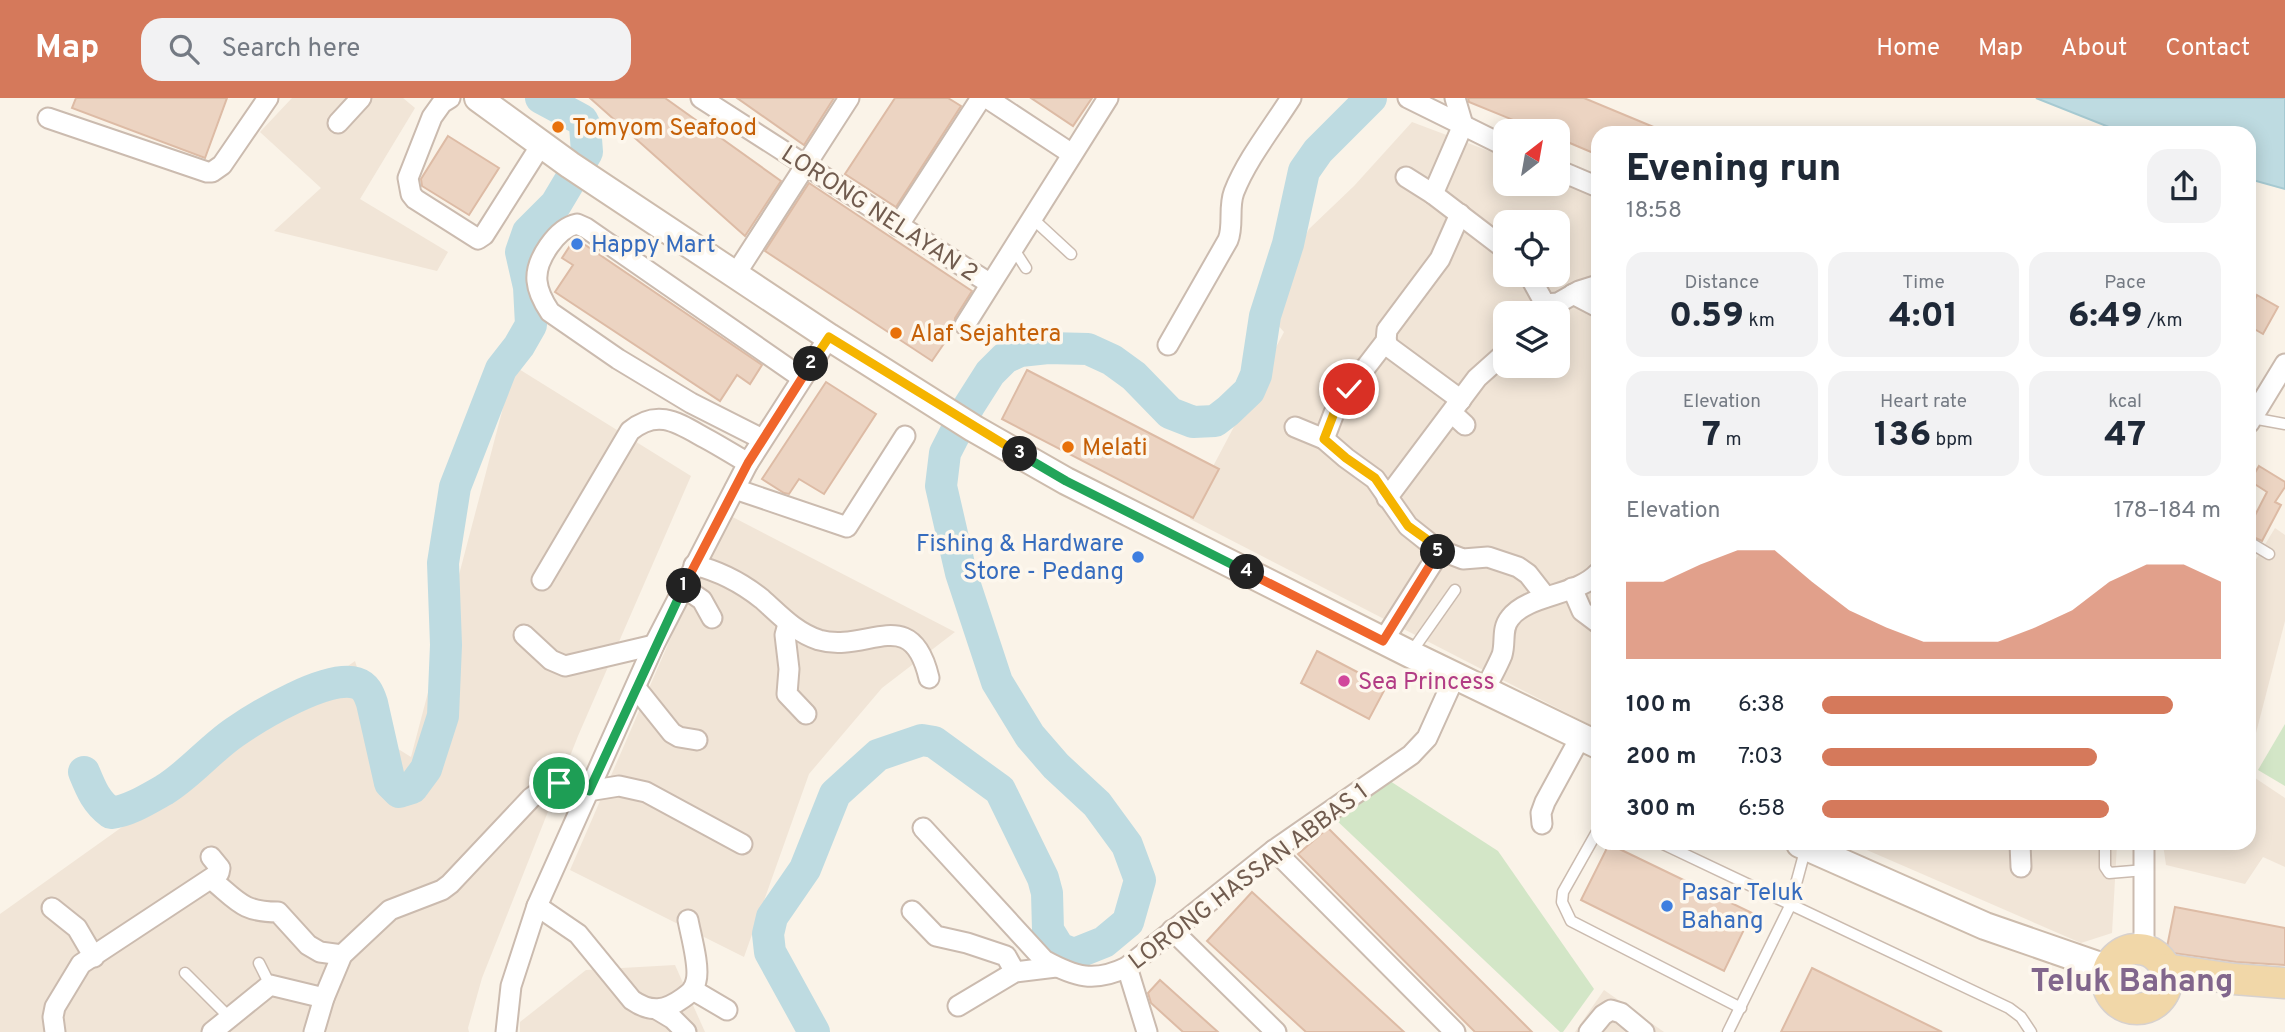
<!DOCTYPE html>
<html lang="en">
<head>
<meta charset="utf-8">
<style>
  body { margin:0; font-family:Overpass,sans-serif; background:#f2f2f3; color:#1f2937; height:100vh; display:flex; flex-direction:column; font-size:26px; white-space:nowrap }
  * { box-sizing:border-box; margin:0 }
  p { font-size:23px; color:#747a83 }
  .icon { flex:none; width:38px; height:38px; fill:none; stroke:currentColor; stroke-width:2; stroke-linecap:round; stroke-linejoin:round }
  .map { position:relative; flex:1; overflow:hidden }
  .details { position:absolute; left:1591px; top:28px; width:665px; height:724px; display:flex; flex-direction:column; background:#fff; border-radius:21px; box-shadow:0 4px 18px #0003 }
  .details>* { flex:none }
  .needle { width:46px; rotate:31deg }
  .controls { position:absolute; left:1493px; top:21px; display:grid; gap:14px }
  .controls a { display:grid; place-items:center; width:77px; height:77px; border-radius:14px; background:#fff; box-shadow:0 4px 18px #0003; font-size:35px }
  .pin { position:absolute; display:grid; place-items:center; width:60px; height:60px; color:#fff; margin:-30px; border:4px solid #fff; border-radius:50%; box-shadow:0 2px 7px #0007 }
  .km { position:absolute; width:35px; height:35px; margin:-18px; border-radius:50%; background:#222; color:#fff; font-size:19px; line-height:35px; text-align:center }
  .round { display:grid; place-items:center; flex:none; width:74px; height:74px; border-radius:21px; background:#f2f2f3 }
  .head { display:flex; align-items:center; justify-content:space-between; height:119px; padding:0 35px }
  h1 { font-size:38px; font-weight:800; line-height:52px }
  .stats { display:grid; grid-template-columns:repeat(3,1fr); gap:10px; height:119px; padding:7px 35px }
  .stats div { display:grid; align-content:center; border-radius:18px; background:#f2f2f3; text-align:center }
  .stats b { font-size:35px; font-weight:800 }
  .stats small { font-size:19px; font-weight:400 }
  .stats p { font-size:19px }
  .chart { height:196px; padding:14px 35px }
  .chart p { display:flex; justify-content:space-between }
  .chart svg { width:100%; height:126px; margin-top:7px; fill:#d5795b; opacity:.7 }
  ul { padding:0 35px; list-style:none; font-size:23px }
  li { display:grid; grid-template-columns:112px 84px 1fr; align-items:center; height:52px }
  li i { height:18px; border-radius:9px; background:#d5795b }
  header { display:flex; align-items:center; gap:42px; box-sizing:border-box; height:98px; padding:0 35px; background:#d5795b; color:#fff }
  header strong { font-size:33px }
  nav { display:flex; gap:38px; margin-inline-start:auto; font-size:24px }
  .search { width:490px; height:63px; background:#f2f2f3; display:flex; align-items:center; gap:18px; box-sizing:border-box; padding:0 24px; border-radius:21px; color:#747a83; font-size:26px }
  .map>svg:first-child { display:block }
  .residential { fill:#f1e5d7; fill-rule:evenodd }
  .green { fill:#d3e6c7 }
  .water { fill:#bedbe1; stroke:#a6cad2; stroke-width:2 }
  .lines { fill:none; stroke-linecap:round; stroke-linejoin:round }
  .river { stroke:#bedbe1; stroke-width:32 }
  .building { fill:#ecd4c2; stroke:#ddbba5; stroke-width:2 }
  .service-casing { stroke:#cbbbaf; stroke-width:13 }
  .minor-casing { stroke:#cbbbaf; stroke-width:23 }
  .secondary-casing { stroke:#cdbcad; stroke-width:30 }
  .primary-casing { stroke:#d7d1ce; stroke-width:33 }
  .service { stroke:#fff; stroke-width:10 }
  .minor { stroke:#fff; stroke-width:19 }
  .secondary { stroke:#fff; stroke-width:26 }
  .primary { stroke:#f1d7a8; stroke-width:30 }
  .split-1-casing { stroke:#fff; stroke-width:14 }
  .split-2-casing { stroke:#fff; stroke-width:14 }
  .split-3-casing { stroke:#fff; stroke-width:14 }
  .split-4-casing { stroke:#fff; stroke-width:14 }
  .split-5-casing { stroke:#fff; stroke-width:14 }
  .split-6-casing { stroke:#fff; stroke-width:14 }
  .split-1 { stroke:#22a559; stroke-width:9 }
  .split-2 { stroke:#f0652b; stroke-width:9 }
  .split-3 { stroke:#f5b400; stroke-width:9 }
  .split-4 { stroke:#22a559; stroke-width:9 }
  .split-5 { stroke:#f0652b; stroke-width:9 }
  .split-6 { stroke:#f5b400; stroke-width:9 }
  .food-dot { fill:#e8710a; stroke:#fdf7ed; stroke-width:2.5 }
  .shop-dot { fill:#3f7fe0; stroke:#fdf7ed; stroke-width:2.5 }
  .hotel-dot { fill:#d1479c; stroke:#fdf7ed; stroke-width:2.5 }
  .labels { text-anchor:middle; stroke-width:7; stroke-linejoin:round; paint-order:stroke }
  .food-label { font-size:24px; fill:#c56008; stroke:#fdf7ed; text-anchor:start }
  .street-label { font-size:24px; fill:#715c4f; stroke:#fdf7ed }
  .shop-label { font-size:24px; fill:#366cbe; stroke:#fdf7ed; text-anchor:start }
  .hotel-label { font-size:24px; fill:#b23c85; stroke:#fdf7ed; text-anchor:start }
  .district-label { font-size:32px; font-weight:bold; fill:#81668c; stroke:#fdf7ed }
</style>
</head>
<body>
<header>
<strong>Map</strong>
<div class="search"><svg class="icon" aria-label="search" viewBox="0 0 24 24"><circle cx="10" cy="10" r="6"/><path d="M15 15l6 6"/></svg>Search here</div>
<nav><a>Home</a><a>Map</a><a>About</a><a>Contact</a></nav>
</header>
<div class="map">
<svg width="2285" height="934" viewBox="0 0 2285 934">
  <rect width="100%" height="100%" fill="#faf3e8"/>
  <g class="residential">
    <polygon points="292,0 403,0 415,10 360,101 448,154 437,173 274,133 321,90 260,34"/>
    <path d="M1412,24L1505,59V86H1558V79L1598,94V631L1190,421L1191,410L1284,234L1266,214L1309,131L1354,88ZM1505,124H1558V177H1505ZM1505,215H1558V268H1505Z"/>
    <polygon points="514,268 691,378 578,638 482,880 468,930 469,934 0,934 0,816 355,563 379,639 411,659"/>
    <polygon points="725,415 955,534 882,590 809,676 744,859 570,772"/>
    <polygon points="2275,430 2285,437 2285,523 2249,662 2249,473"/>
    <polygon points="2249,676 2285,700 2285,769 2263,759 2245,786 2166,767 2163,746 2249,746"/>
    <polygon points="1853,746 2117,746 2112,835 2081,845"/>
    <polygon points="675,867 705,934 520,934 520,924 586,872"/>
    <polygon points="1604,892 1664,934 1575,934"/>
  </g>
  <g class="green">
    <polygon points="2285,626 2285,688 2258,672"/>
    <polygon points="1390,683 1498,753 1594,891 1563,934 1560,934 1334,720"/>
  </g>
  <polygon class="water" points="2036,0 2285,0 2285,91 2249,81 2249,35 2124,35"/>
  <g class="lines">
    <g class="river">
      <path d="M84,674C91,691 96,704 111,715C129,713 148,701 164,692C190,676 210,651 235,634C258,618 328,576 356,585C366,588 369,596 372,605L390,685L399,694L412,690L426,671L443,618L446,547L443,465L455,389L501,271L519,248L531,227L529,189L521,154L528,134L556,106L587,54L585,28L582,22L541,0"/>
      <polyline points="814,934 770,854 768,836 772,819 805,771 835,696 878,657 922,642 934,644 1000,692 1043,780 1047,795 1048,832 1059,850 1074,856 1104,844 1128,824 1140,782 1127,747 1097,706 1056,668 1030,638 997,584 961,475 941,388 945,355 969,308 990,275 1005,260 1020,253 1048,250 1088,251 1112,262 1134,278 1170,315 1193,324 1215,323 1228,313 1249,293 1256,277 1265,218 1288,146 1304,73 1318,53 1371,0"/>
    </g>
  </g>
  <g class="building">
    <polygon points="76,0 227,0 205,60 72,10"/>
    <polygon points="590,0 665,0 781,83 745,138"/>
    <polygon points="737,0 834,0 804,47"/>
    <polygon points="895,0 948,0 961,8 896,109 845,76"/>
    <polygon points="1031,0 1092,0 1073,28"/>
    <polygon points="1468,0 1584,0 1668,35 1598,35 1598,57 1558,40 1558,33 1540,33 1469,4"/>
    <polygon points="448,38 499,70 469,117 422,88 421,81"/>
    <polygon points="809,85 972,193 955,220 954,231 932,263 765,153"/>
    <polygon points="575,140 762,267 750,286 737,277 720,303 555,194 573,167 562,160"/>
    <polygon points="2257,197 2278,209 2263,236 2249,228 2249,213"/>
    <polygon points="1027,272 1219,371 1193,420 1002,321"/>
    <polygon points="826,284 876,316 824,396 799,381 789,396 784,395 762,381"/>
    <polygon points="2259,368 2285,384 2285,389 2275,404 2281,407 2262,443 2249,437 2249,429 2267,394 2250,383"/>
    <polygon points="1317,553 1386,589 1369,621 1301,585"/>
    <polygon points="1328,730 1532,934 1475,934 1298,756"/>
    <polygon points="1609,746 1752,815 1724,873 1581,802"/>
    <polygon points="1252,794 1404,934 1306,934 1207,843"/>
    <polygon points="2175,809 2285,830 2285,867 2236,864 2166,854"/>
    <polygon points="1812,870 1942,934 1781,934"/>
    <polygon points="1160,882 1218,934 1183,934 1151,905 1148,895"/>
  </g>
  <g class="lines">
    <g class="service-casing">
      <g id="service">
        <polyline points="1032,120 1071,156"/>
        <polyline points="1013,150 1026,170"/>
        <polyline points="2252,320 2285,326"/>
        <polyline points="2249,444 2269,456"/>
        <polyline points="1410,556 1455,492"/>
        <polyline points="1598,732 1563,794 1562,804 1571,823 1741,910"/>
        <polyline points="1663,746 2009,910 2021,919 2031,934"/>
        <polyline points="2105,746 2105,769 2109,775 2145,772"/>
        <polyline points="259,865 270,887"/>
        <polyline points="185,875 229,919"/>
        <polyline points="1728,934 1790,808 1806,749"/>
      </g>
    </g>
    <g class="minor-casing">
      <g id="minor">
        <polyline points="450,0 442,5 432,19 408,80 411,96 415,101 478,141 484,137 541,47"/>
        <polyline points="701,0 989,185"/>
        <polyline points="987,0 1072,56"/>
        <polyline points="1408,0 1505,48"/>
        <polyline points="48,20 207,74 212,74 222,67 268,0"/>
        <polyline points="338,25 361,0"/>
        <polyline points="1558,72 1598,89"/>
        <polyline points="1406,79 1433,96 1505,151"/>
        <polyline points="1433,96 1463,27 1455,0"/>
        <polyline points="898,128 981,0"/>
        <polyline points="735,177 849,0"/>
        <polyline points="1529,177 1545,206"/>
        <polyline points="1573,196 1598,209"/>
        <polyline points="1539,215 1545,206 1558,205 1579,193 1598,187"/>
        <polyline points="965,227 1108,0"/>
        <polyline points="1386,243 1389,249 1461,302"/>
        <path d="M1168,247L1228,142C1234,127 1228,110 1234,94C1247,61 1272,30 1291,0"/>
        <polyline points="1452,315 1465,327"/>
        <polyline points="2249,325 2285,266"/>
        <polyline points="1295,329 1324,341 1346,360 1375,381 1408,428 1437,451 1463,461 1488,459 1518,469 1528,476 1546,499"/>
        <path d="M762,341L691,305L618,261L550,214C544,205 538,195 537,183C535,162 557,130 577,126L586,130L802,280"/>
        <polyline points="1324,341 1334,315 1349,291 1386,243 1387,232 1440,161 1460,116"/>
        <polyline points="735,391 847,429 905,338"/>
        <polyline points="1387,400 1477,280 1505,255"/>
        <path d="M694,467C719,473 742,485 762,501C780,517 795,534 819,542C867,556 911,504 929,580"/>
        <path d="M542,482L630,333C658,310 678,325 705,340C720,348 734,357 748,365"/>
        <polyline points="683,489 702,502 712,520"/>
        <polyline points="1572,490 1582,513 1598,525"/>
        <polyline points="788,526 785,537 789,571 787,596 806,616"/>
        <polyline points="524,537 551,562 565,568 654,547"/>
        <polyline points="1383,543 1437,458 1437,451"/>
        <polyline points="636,590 672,635 679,639 697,642"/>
        <path d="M1485,592C1490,581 1497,569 1502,557C1506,544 1501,531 1510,520C1528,496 1577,498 1598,475"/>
        <polyline points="1542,726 1541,715 1545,704 1581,638"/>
        <path d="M923,730L1044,862C1075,879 1094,885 1127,869L1274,752L1411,657L1427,640L1455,578"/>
        <polyline points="2020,746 2021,769"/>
        <polyline points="2144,746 2144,852"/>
        <polyline points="1274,752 1455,934"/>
        <path d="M211,781C238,803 242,814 278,814L308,847L320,854L342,857"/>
        <path d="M537,808L578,836L632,902C651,915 665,913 683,900C690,895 694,892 696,883C700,869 691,838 688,822"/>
        <polyline points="52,810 77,830 94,859"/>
        <polyline points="912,813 936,838 967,845 1006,858 1015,874"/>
        <polyline points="1172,832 1276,934"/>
        <polyline points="1127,869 1147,934"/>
        <polyline points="693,892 727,912"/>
        <polyline points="958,908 1015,874 1056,869"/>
        <polyline points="658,912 673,921 686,934"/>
        <polyline points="55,934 53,919 55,909 81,866 219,775 220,770 211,759"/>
        <polyline points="212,934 270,887 324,900"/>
        <polyline points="314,934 324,900 342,857 390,812 442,792 450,786 531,700 546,689 559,685 571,686 588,693 619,688 646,694 742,746"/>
        <polyline points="506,934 511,888 537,808 654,547 748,365 829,239"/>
        <polyline points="1589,934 1603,917 1611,912 1621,915 1644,934"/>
      </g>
    </g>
    <g class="secondary-casing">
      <g id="secondary">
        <polyline points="478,0 570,67 829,239 973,330 1066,383 1410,556 1598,647"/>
        <polyline points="1800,746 1985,828 2109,871"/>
      </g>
    </g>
    <g class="primary-casing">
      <g id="primary">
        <circle cx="2137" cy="881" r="30"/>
        <polyline points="2165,871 2234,881 2285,885"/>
      </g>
    </g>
    <use href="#service" class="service"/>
    <use href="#minor" class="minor"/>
    <use href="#secondary" class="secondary"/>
    <use href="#primary" class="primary"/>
  </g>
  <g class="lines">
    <g class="split-1-casing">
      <polyline id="split-1" points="559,685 571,685 589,693 684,488"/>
    </g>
    <g class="split-2-casing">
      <polyline id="split-2" points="684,488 748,365 811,266"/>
    </g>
    <g class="split-3-casing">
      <polyline id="split-3" points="811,266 829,239 1020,356"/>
    </g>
    <g class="split-4-casing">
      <polyline id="split-4" points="1020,356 1066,383 1247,474"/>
    </g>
    <g class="split-5-casing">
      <polyline id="split-5" points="1247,474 1383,543 1438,454"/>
    </g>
    <g class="split-6-casing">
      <polyline id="split-6" points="1349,291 1334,315 1324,341 1346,360 1375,380 1408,428 1436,448 1438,454"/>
    </g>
    <use href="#split-1" class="split-1"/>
    <use href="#split-2" class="split-2"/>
    <use href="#split-3" class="split-3"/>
    <use href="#split-4" class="split-4"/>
    <use href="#split-5" class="split-5"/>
    <use href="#split-6" class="split-6"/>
  </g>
  <g class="food-dot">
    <circle cx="558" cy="29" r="7"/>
    <circle cx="896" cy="235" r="7"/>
    <circle cx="1068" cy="349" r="7"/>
  </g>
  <g class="shop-dot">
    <circle cx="577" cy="146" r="7"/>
    <circle cx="1138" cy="459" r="7"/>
    <circle cx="1667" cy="808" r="7"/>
  </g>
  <circle class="hotel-dot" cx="1344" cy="583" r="7"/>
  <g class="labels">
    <g class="food-label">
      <text x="572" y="37">Tomyom Seafood</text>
      <text x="910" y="243">Alaf Sejahtera</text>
      <text x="1082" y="357">Melati</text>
    </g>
    <g class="street-label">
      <text transform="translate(880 115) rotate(33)" y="8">LORONG NELAYAN 2</text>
      <text transform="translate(1248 778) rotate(-37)" y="8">LORONG HASSAN ABBAS 1</text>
    </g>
    <g class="shop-label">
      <text x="591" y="154">Happy Mart</text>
      <text x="1124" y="453" text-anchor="end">Fishing &amp; Hardware<tspan x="1124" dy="28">Store - Pedang</tspan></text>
      <text x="1681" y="802">Pasar Teluk<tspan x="1681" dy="28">Bahang</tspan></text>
    </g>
    <g class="hotel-label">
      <text x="1358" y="591">Sea Princess</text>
    </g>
    <g class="district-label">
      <text x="2132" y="893">Teluk Bahang</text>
    </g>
  </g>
</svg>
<div class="controls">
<a><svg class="needle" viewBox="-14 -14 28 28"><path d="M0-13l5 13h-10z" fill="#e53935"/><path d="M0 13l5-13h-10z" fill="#747a83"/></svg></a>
<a><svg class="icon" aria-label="locate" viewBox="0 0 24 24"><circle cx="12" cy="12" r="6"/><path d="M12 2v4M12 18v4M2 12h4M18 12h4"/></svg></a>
<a><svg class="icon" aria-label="layers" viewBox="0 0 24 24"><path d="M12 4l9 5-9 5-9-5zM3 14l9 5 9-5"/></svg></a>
</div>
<div class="pin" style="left:559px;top:685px;background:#1e9e55"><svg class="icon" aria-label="arrive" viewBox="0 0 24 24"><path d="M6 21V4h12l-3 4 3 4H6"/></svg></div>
<div class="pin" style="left:1349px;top:291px;background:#d93025"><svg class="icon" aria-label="check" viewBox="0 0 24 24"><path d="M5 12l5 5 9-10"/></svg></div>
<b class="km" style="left:684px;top:488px">1</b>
<b class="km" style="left:811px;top:266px">2</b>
<b class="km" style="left:1020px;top:356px">3</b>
<b class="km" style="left:1247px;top:474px">4</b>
<b class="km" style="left:1438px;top:454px">5</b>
<section class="details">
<div class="head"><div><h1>Evening run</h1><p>18:58</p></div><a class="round"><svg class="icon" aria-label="share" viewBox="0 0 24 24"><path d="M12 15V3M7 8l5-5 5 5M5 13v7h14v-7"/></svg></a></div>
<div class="stats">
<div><p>Distance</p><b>0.59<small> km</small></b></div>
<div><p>Time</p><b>4:01</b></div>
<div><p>Pace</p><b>6:49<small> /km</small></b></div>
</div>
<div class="stats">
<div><p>Elevation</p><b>7<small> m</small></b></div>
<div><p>Heart rate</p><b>136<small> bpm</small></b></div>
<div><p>kcal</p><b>47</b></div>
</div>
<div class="chart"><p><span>Elevation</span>178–184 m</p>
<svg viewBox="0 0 160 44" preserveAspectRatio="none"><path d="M0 44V17L10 17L20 11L30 6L40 6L50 17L60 27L70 33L80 38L90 38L100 38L110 33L120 27L130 17L140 11L150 11L160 17V44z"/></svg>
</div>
<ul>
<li><b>100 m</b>6:38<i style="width:88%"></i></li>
<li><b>200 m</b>7:03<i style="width:69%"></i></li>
<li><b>300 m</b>6:58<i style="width:72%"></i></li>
</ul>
</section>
</div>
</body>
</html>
